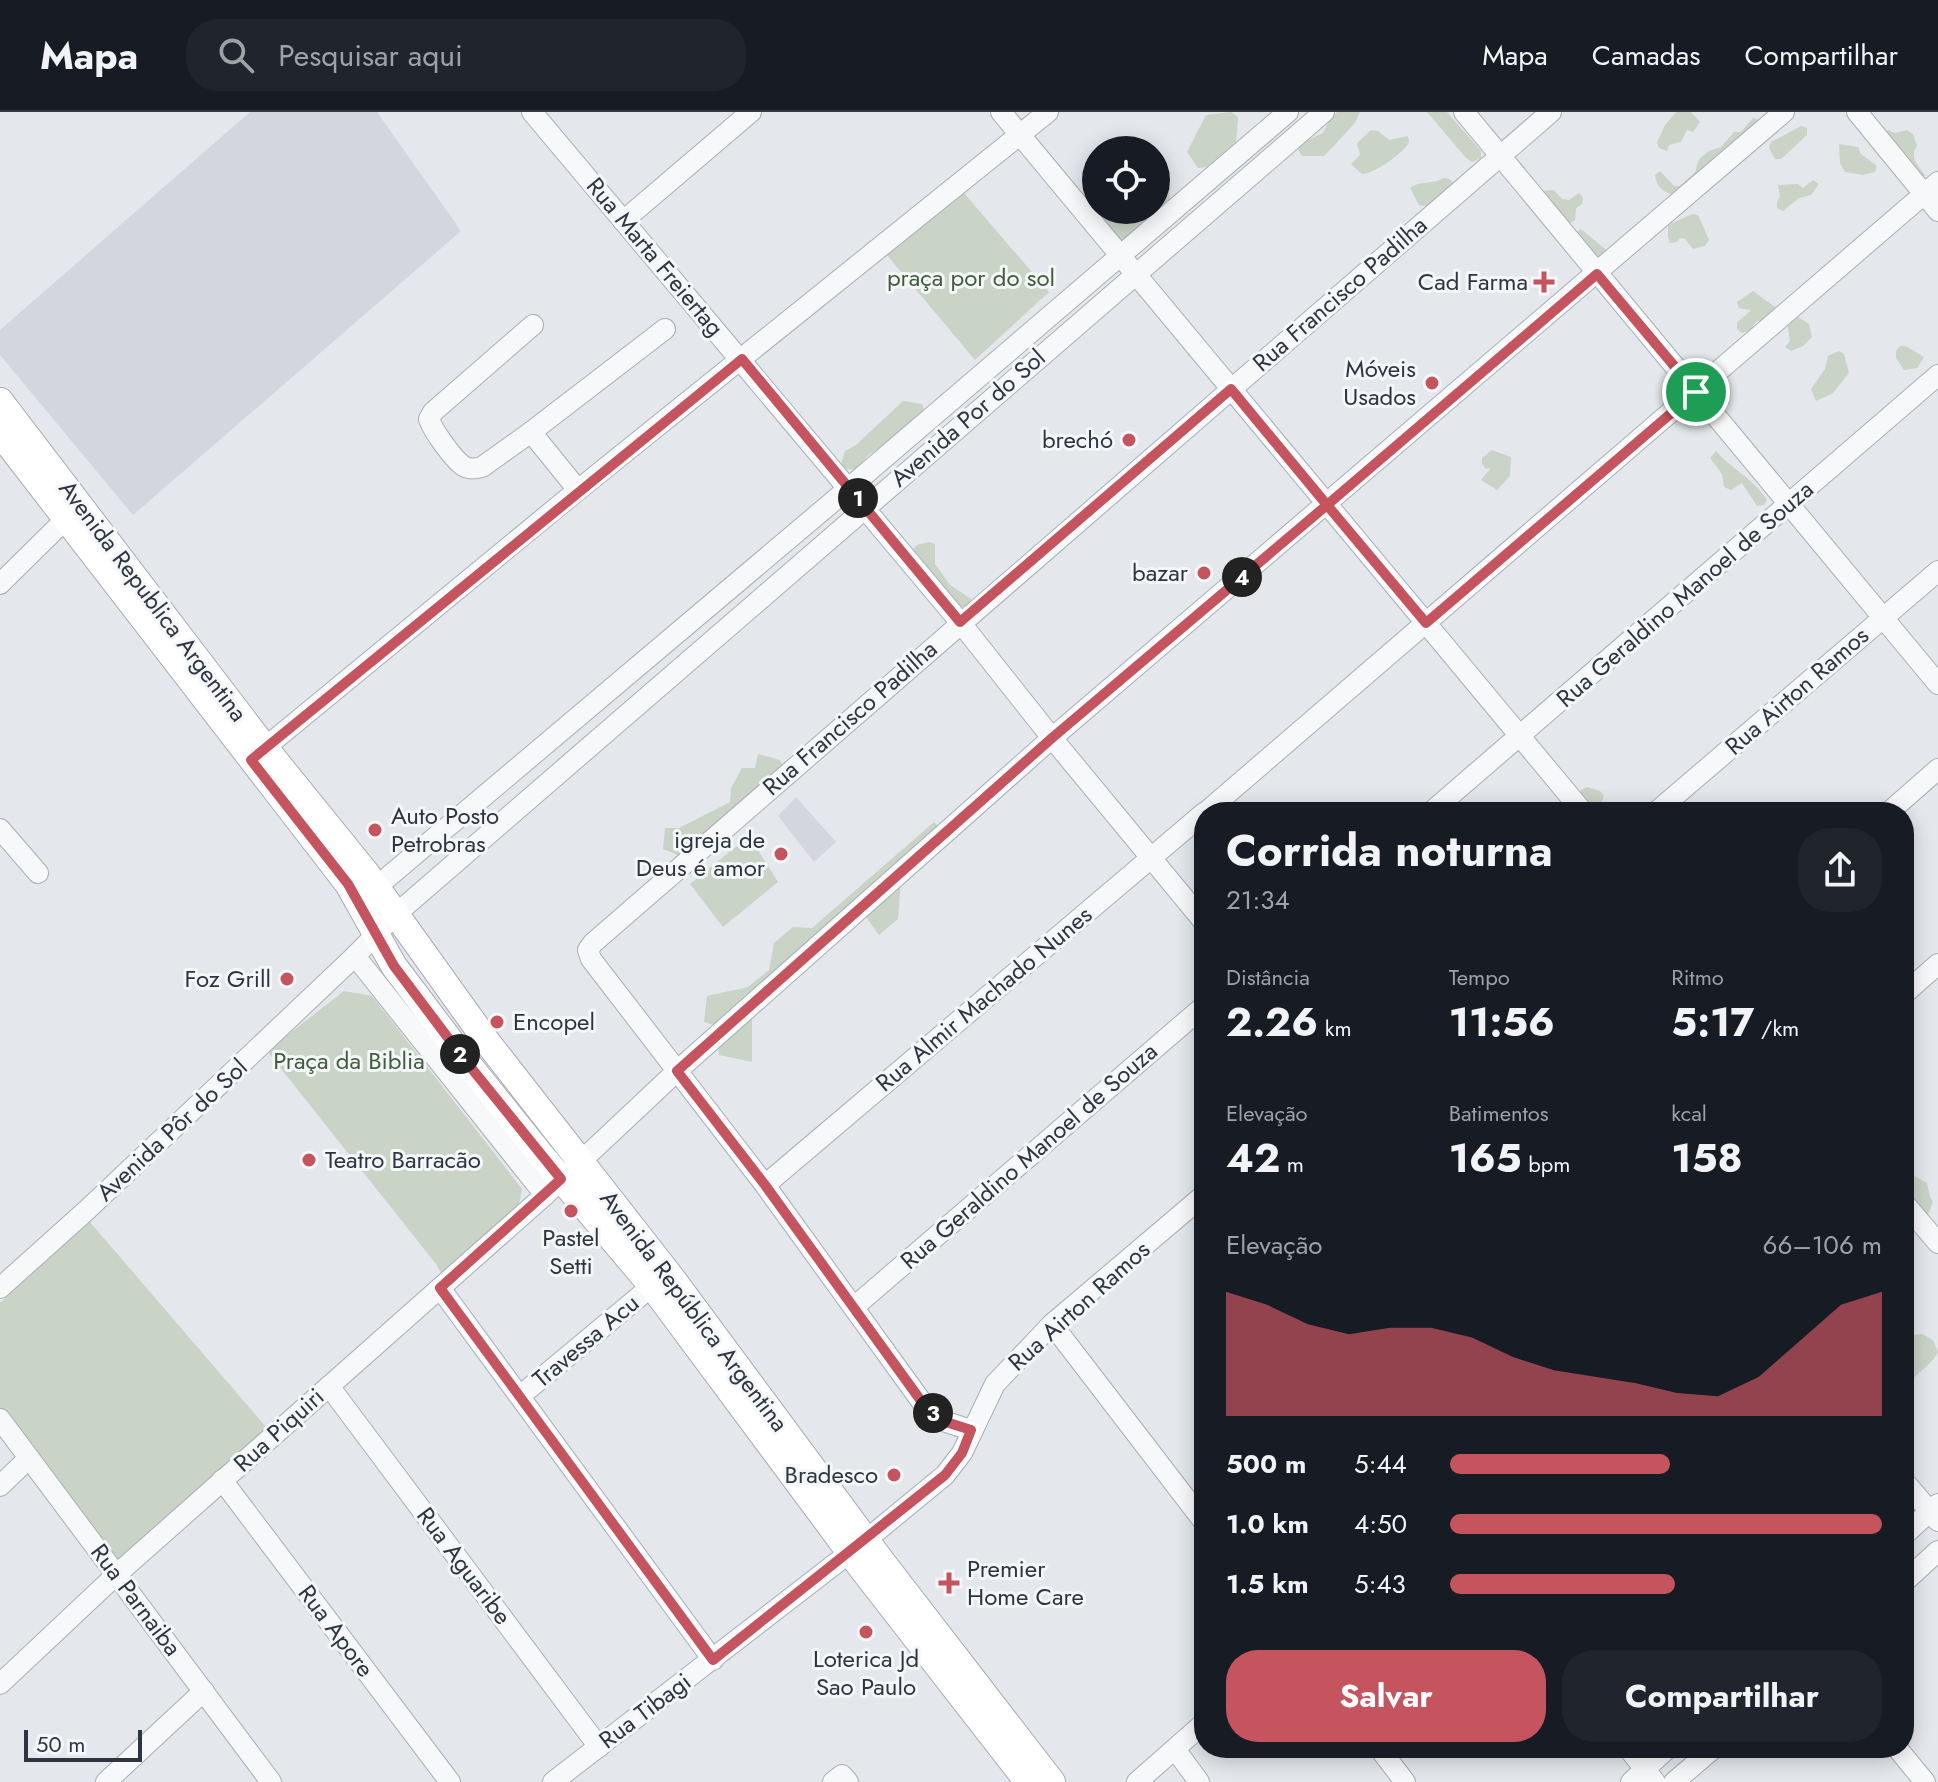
<!DOCTYPE html>
<html lang="pt">
<head>
<meta charset="utf-8">
<style>
  body { margin:0; font-family:Jost,sans-serif; background:#20242c; color:#f1f3f6; height:100vh; display:flex; flex-direction:column; font-size:30px; white-space:nowrap }
  * { box-sizing:border-box; margin:0 }
  p { font-size:26px; color:#9ea1a6 }
  .icon { flex:none; width:44px; height:44px; fill:none; stroke:currentColor; stroke-width:2; stroke-linecap:round; stroke-linejoin:round }
  .map { position:relative; flex:1; overflow:hidden }
  .sheet { position:absolute; left:1194px; top:690px; width:720px; height:956px; display:flex; flex-direction:column; background:#171b24; border-radius:32px; box-shadow:0 4px 20px #0003 }
  .sheet>* { flex:none }
  .buttons { position:absolute; left:1082px; top:24px; display:grid; gap:16px }
  .buttons a { display:grid; place-items:center; width:88px; height:88px; border-radius:50%; background:#171b24; box-shadow:0 4px 20px #0003; font-size:40px }
  .scale { position:absolute; left:24px; bottom:20px; width:118px; box-sizing:border-box; padding-left:8px; border:4px solid #2d3442; border-top:0; font-size:22px; line-height:28px; white-space:nowrap; color:#2d3442; -webkit-text-stroke:6px #f4f6f8; paint-order:stroke }
  .pin { position:absolute; display:grid; place-items:center; width:68px; height:68px; color:#fff; margin:-34px; border:4px solid #fff; border-radius:50%; box-shadow:0 2px 8px #0007 }
  .km { position:absolute; width:40px; height:40px; margin:-20px; border-radius:50%; background:#222; color:#fff; font-size:22px; line-height:40px; text-align:center }
  .round { display:grid; place-items:center; flex:none; width:84px; height:84px; border-radius:32px; background:#20242c }
  .head { display:flex; align-items:center; justify-content:space-between; height:136px; padding:0 32px }
  h1 { font-size:44px; font-weight:700; line-height:60px }
  .metrics { display:grid; grid-template-columns:repeat(3,1fr); gap:12px; height:136px; padding:8px 32px }
  .metrics div { display:grid; align-content:center }
  .metrics b { font-size:40px; font-weight:700 }
  .metrics small { font-size:22px; font-weight:400 }
  .metrics p { font-size:22px }
  .chart { height:224px; padding:16px 32px }
  .chart p { display:flex; justify-content:space-between }
  .chart svg { width:100%; height:144px; margin-top:8px; fill:#c6545f; opacity:.7 }
  .button { display:flex; gap:16px; margin-top:auto; padding:16px 32px }
  .button a { flex:1; height:92px; border-radius:32px; background:#c6545f; color:#fff; font-size:32px; font-weight:700; line-height:92px; text-align:center }
  .button a+a { background:#20242c; color:#f1f3f6 }
  ul { padding:0 32px; list-style:none; font-size:26px }
  li { display:grid; grid-template-columns:128px 96px 1fr; align-items:center; height:60px }
  li i { height:20px; border-radius:10px; background:#c6545f }
  header { display:flex; align-items:center; gap:48px; box-sizing:border-box; height:112px; padding:0 40px; background:#171b24; border-bottom:2px solid #363941 }
  header strong { font-size:38px }
  nav { display:flex; gap:44px; margin-inline-start:auto; font-size:28px }
  .search { width:560px; height:72px; background:#20242c; display:flex; align-items:center; gap:20px; box-sizing:border-box; padding:0 28px; border-radius:32px; color:#9ea1a6; font-size:30px }
  .map>svg:first-child { display:block }
  .built { fill:#d3d6dd }
  .green { fill:#c9d4c6 }
  .lines { fill:none; stroke-linecap:round; stroke-linejoin:round }
  .minor-casing { stroke:#a9aeb5; stroke-width:22 }
  .major-casing { stroke:#a4aab6; stroke-width:28 }
  .minor { stroke:#f7f8f9; stroke-width:20 }
  .major { stroke:#fff; stroke-width:26 }
  .route-casing { stroke:#fff; stroke-width:16 }
  .route { stroke:#c6545f; stroke-width:10 }
  .poi-dot { fill:#c6545f; stroke:#f4f6f8; stroke-width:3 }
  .labels { text-anchor:middle; stroke-width:6; stroke-linejoin:round; paint-order:stroke }
  .street-label { font-size:24px; fill:#2d3442; stroke:#f4f6f8 }
  .park-label { font-size:24px; fill:#405d3b; stroke:#f4f6f8 }
  .poi-label { font-size:24px; fill:#2d3442; stroke:#f4f6f8; text-anchor:end }
</style>
</head>
<body>
<header>
<strong>Mapa</strong>
<div class="search"><svg class="icon" aria-label="search" viewBox="0 0 24 24"><circle cx="10" cy="10" r="6"/><path d="M15 15l6 6"/></svg>Pesquisar aqui</div>
<nav><a>Mapa</a><a>Camadas</a><a>Compartilhar</a></nav>
</header>
<div class="map">
<svg width="1938" height="1670" viewBox="0 0 1938 1670">
  <rect width="100%" height="100%" fill="#e4e7eb"/>
  <g class="built">
    <polygon points="250,0 377,0 461,119 133,403 0,243 0,218"/>
    <polygon points="796,685 836,730 814,750 778,704"/>
  </g>
  <g class="green">
    <polygon points="1231,0 1238,5 1236,32 1211,54 1198,56 1187,40 1206,3"/>
    <polygon points="1337,0 1360,0 1355,11 1324,44 1302,44 1298,38 1299,32 1323,21 1329,9"/>
    <polygon points="1427,0 1447,0 1481,39 1481,46 1472,50 1466,46"/>
    <polygon points="1676,0 1691,0 1700,10 1693,20 1687,18 1681,30 1669,33 1667,39 1659,36 1657,30 1665,13"/>
    <path d="M1753,6L1759,8L1677,83C1665,82 1656,75 1655,63L1660,59L1674,74H1680L1695,60L1699,47L1709,39L1721,35L1734,20H1741Z"/>
    <polygon points="1801,14 1807,16 1807,23 1781,47 1775,47 1769,36 1771,30"/>
    <path d="M1371,18L1378,19L1389,28L1408,24L1409,30C1404,41 1374,62 1362,62L1351,52L1360,43L1357,31Z"/>
    <path d="M1888,18L1895,21L1907,18L1913,22L1917,34C1909,46 1918,53 1925,63L1922,69L1883,23Z"/>
    <polygon points="1839,32 1858,35 1861,42 1877,54 1875,60 1863,63 1845,60 1840,51"/>
    <path d="M1444,66L1450,67L1454,73L1432,95L1419,93L1410,76C1420,68 1433,73 1444,66Z"/>
    <polygon points="1813,68 1819,72 1811,83 1799,86 1783,99 1777,96 1777,90 1780,85 1778,73 1798,72 1803,76"/>
    <polygon points="1159,72 1166,72 1170,76 1169,89 1148,104 1139,120 1117,132 1098,106 1118,98 1156,98 1156,74"/>
    <polygon points="1554,78 1562,87 1569,88 1579,81 1583,86 1582,92 1576,96 1575,108 1567,113 1541,79"/>
    <polygon points="964,81 1049,180 975,248 886,142"/>
    <polygon points="1692,102 1698,103 1709,128 1705,134 1693,137 1685,127 1680,126 1677,130 1670,131 1668,125 1668,113"/>
    <polygon points="1581,117 1611,142 1596,151 1576,121"/>
    <polygon points="1753,179 1775,195 1775,201 1764,208 1757,209 1749,219 1742,221 1737,217 1737,211 1751,198 1739,196 1737,190"/>
    <polygon points="1798,205 1809,212 1812,225 1803,234 1791,239 1785,235 1790,229 1787,210"/>
    <polygon points="1900,234 1906,234 1924,245 1917,256 1904,258 1896,246 1896,239"/>
    <polygon points="1839,239 1844,242 1849,261 1833,281 1816,289 1811,277 1825,257 1828,244"/>
    <polygon points="903,289 922,292 924,299 896,325 868,343 857,358 845,357 841,352 845,339 856,333"/>
    <polygon points="1492,338 1511,345 1510,364 1497,378 1481,368 1491,356 1486,357 1482,352 1482,346"/>
    <path d="M1716,339C1732,357 1755,368 1767,388L1764,393L1757,394L1742,371L1731,378L1724,375L1722,362L1710,346Z"/>
    <polygon points="929,430 935,432 935,452 950,473 971,487 970,493 957,496 912,439 917,433"/>
    <polygon points="758,642 780,648 788,663 697,741 678,743 663,737 665,716 679,716 730,690 731,676 742,656 755,656"/>
    <polygon points="1587,675 1600,679 1604,684 1599,696 1601,700 1588,700 1579,685 1581,678"/>
    <polygon points="934,710 950,728 901,768 898,807 879,823 866,805 815,843 752,901 752,950 719,943 717,914 704,910 707,884 748,875 769,858 774,831 793,815 812,816"/>
    <polygon points="749,724 778,770 723,815 690,772"/>
    <polygon points="344,879 372,884 522,1077 519,1093 442,1163 436,1152 267,939"/>
    <polygon points="1904,1053 1916,1065 1927,1071 1930,1085 1933,1090 1925,1109 1904,1084"/>
    <polygon points="89,1109 267,1316 116,1451 0,1296 0,1191"/>
    <path d="M1922,1222L1933,1228L1938,1240C1936,1247 1919,1261 1912,1267L1906,1266L1904,1224Z"/>
  </g>
  <g class="lines">
    <g class="minor-casing">
      <g id="minor">
        <polyline points="532,0 960,510 1052,626 1204,810"/>
        <polyline points="1001,0 1583,700"/>
        <polyline points="1464,0 1938,572"/>
        <polyline points="1857,0 1938,99"/>
        <polyline points="623,109 751,0"/>
        <path d="M533,213L433,300L429,307C433,319 452,345 462,353C468,358 475,357 482,355L531,320L578,378"/>
        <polyline points="531,320 665,217"/>
        <polyline points="0,472 74,399"/>
        <polyline points="256,643 578,378 1048,0"/>
        <polyline points="1206,700 1938,70"/>
        <polyline points="1431,700 1938,263"/>
        <polyline points="1656,700 1938,459"/>
        <polyline points="1889,700 1938,657"/>
        <polyline points="0,717 38,761"/>
        <polyline points="368,782 849,376 1288,0"/>
        <polyline points="355,844 545,1083"/>
        <polyline points="1904,882 1938,852"/>
        <polyline points="765,1073 1204,701"/>
        <polyline points="1904,1091 1938,1131"/>
        <polyline points="0,1176 88,1097 355,844 396,802 1324,0"/>
        <polyline points="440,1176 713,1548"/>
        <polyline points="854,1195 1204,894"/>
        <polyline points="1052,1212 1204,1410"/>
        <polyline points="329,1274 599,1635"/>
        <polyline points="520,1284 652,1174"/>
        <polyline points="0,1307 271,1670"/>
        <polyline points="971,1318 943,1309 924,1293 765,1073 591,847 588,838 593,831 1551,0"/>
        <polyline points="222,1368 450,1670"/>
        <polyline points="1904,1369 1938,1409"/>
        <polyline points="0,1374 29,1346"/>
        <polyline points="1904,1423 1938,1392"/>
        <polyline points="1904,1470 1938,1439"/>
        <polyline points="0,1572 116,1463 545,1083 677,959 1052,626 1784,0"/>
        <polyline points="1379,1636 1405,1670"/>
        <polyline points="1628,1636 1655,1670"/>
        <polyline points="1897,1636 1925,1670"/>
        <polyline points="1175,1637 1199,1670"/>
        <polyline points="106,1670 204,1579"/>
        <polyline points="553,1670 866,1428 945,1363 962,1341 995,1272 1052,1212 1204,1083"/>
        <polyline points="833,1670 842,1663 848,1670"/>
        <polyline points="1137,1670 1204,1611"/>
        <polyline points="1631,1670 1668,1636"/>
        <polyline points="1674,1670 1714,1636"/>
      </g>
    </g>
    <g class="major-casing">
      <g id="major">
        <polyline points="0,289 265,636 367,762 488,931 671,1165 880,1447 1052,1670"/>
        <polyline points="0,321 348,772 394,854 464,947 541,1043 652,1174 863,1458 1028,1670"/>
      </g>
    </g>
    <use href="#minor" class="minor"/>
    <use href="#major" class="major"/>
  </g>
  <g class="lines">
    <g class="route-casing">
      <polyline id="route" points="1696,280 1597,162 1327,393 1231,277 960,510 742,247 251,648 348,772 394,854 464,947 561,1067 440,1176 713,1548 945,1363 962,1341 971,1318 943,1309 924,1293 765,1073 677,959 1052,626 1327,393 1426,511 1696,280"/>
    </g>
    <use href="#route" class="route"/>
  </g>
  <g class="poi-dot">
    <path d="M1540 158h8v8h8v8h-8v8h-8v-8h-8v-8h8z"/>
    <circle cx="1432" cy="271" r="8"/>
    <circle cx="1129" cy="328" r="8"/>
    <circle cx="1204" cy="461" r="8"/>
    <circle cx="375" cy="718" r="8"/>
    <circle cx="781" cy="742" r="8"/>
    <circle cx="287" cy="867" r="8"/>
    <circle cx="497" cy="910" r="8"/>
    <circle cx="309" cy="1048" r="8"/>
    <circle cx="571" cy="1099" r="8"/>
    <circle cx="894" cy="1363" r="8"/>
    <path d="M945 1459h8v8h8v8h-8v8h-8v-8h-8v-8h8z"/>
    <circle cx="866" cy="1520" r="8"/>
  </g>
  <g class="labels">
    <g class="street-label">
      <text transform="translate(655 145) rotate(50)" y="8">Rua Marta Freiertag</text>
      <text transform="translate(1340 182) rotate(-41)" y="8">Rua Francisco Padilha</text>
      <text transform="translate(968 306) rotate(-41)" y="8">Avenida Por do Sol</text>
      <text transform="translate(1685 482) rotate(-41)" y="8">Rua Geraldino Manoel de Souza</text>
      <text transform="translate(153 489) rotate(53)" y="8">Avenida Republica Argentina</text>
      <text transform="translate(1797 579) rotate(-41)" y="8">Rua Airton Ramos</text>
      <text transform="translate(850 606) rotate(-41)" y="8">Rua Francisco Padilha</text>
      <text transform="translate(984 887) rotate(-40)" y="8">Rua Almir Machado Nunes</text>
      <text transform="translate(172 1018) rotate(-43)" y="8">Avenida Pôr do Sol</text>
      <text transform="translate(1029 1044) rotate(-41)" y="8">Rua Geraldino Manoel de Souza</text>
      <text transform="translate(1079 1194) rotate(-42)" y="8">Rua Airton Ramos</text>
      <text transform="translate(694 1199) rotate(53)" y="8">Avenida República Argentina</text>
      <text transform="translate(586 1229) rotate(-40)" y="8">Travessa Acu</text>
      <text transform="translate(279 1318) rotate(-42)" y="8">Rua Piquiri</text>
      <text transform="translate(464 1454) rotate(53)" y="8">Rua Aguaribe</text>
      <text transform="translate(136 1488) rotate(53)" y="8">Rua Parnaiba</text>
      <text transform="translate(336 1519) rotate(53)" y="8">Rua Apore</text>
      <text transform="translate(645 1599) rotate(-37)" y="8">Rua Tibagi</text>
    </g>
    <g class="park-label">
      <text x="971" y="174">praça por do sol</text>
      <text x="349" y="957">Praça da Biblia</text>
    </g>
    <g class="poi-label">
      <text x="1528" y="178">Cad Farma</text>
      <text x="1416" y="265">Móveis<tspan x="1416" dy="28">Usados</tspan></text>
      <text x="1113" y="336">brechó</text>
      <text x="1188" y="469">bazar</text>
      <text x="391" y="712" text-anchor="start">Auto Posto<tspan x="391" dy="28">Petrobras</tspan></text>
      <text x="765" y="736">igreja de<tspan x="765" dy="28">Deus é amor</tspan></text>
      <text x="271" y="875">Foz Grill</text>
      <text x="513" y="918" text-anchor="start">Encopel</text>
      <text x="325" y="1056" text-anchor="start">Teatro Barracão</text>
      <text x="571" y="1134" text-anchor="middle">Pastel<tspan x="571" dy="28">Setti</tspan></text>
      <text x="878" y="1371">Bradesco</text>
      <text x="967" y="1465" text-anchor="start">Premier<tspan x="967" dy="28">Home Care</tspan></text>
      <text x="866" y="1555" text-anchor="middle">Loterica Jd<tspan x="866" dy="28">Sao Paulo</tspan></text>
    </g>
  </g>
</svg>
<div class="buttons">
<a><svg class="icon" aria-label="locate" viewBox="0 0 24 24"><circle cx="12" cy="12" r="6"/><path d="M12 2v4M12 18v4M2 12h4M18 12h4"/></svg></a>
</div>
<div class="scale">50 m</div>
<div class="pin" style="left:1696px;top:280px;background:#1e9e55"><svg class="icon" aria-label="arrive" viewBox="0 0 24 24"><path d="M6 21V4h12l-3 4 3 4H6"/></svg></div>
<b class="km" style="left:858px;top:386px">1</b>
<b class="km" style="left:460px;top:942px">2</b>
<b class="km" style="left:933px;top:1301px">3</b>
<b class="km" style="left:1242px;top:465px">4</b>
<section class="sheet">
<div class="head"><div><h1>Corrida noturna</h1><p>21:34</p></div><a class="round"><svg class="icon" aria-label="share" viewBox="0 0 24 24"><path d="M12 15V3M7 8l5-5 5 5M5 13v7h14v-7"/></svg></a></div>
<div class="metrics">
<div><p>Distância</p><b>2.26<small> km</small></b></div>
<div><p>Tempo</p><b>11:56</b></div>
<div><p>Ritmo</p><b>5:17<small> /km</small></b></div>
</div>
<div class="metrics">
<div><p>Elevação</p><b>42<small> m</small></b></div>
<div><p>Batimentos</p><b>165<small> bpm</small></b></div>
<div><p>kcal</p><b>158</b></div>
</div>
<div class="chart"><p><span>Elevação</span>66–106 m</p>
<svg viewBox="0 0 160 44" preserveAspectRatio="none"><path d="M0 44V6L10 10L20 16L30 19L40 17L50 17L60 20L70 26L80 30L90 32L100 34L110 37L120 38L130 32L140 21L150 10L160 6V44z"/></svg>
</div>
<ul>
<li><b>500 m</b>5:44<i style="width:51%"></i></li>
<li><b>1.0 km</b>4:50<i style="width:100%"></i></li>
<li><b>1.5 km</b>5:43<i style="width:52%"></i></li>
</ul>
<div class="button"><a>Salvar</a><a>Compartilhar</a></div>
</section>
</div>
</body>
</html>
